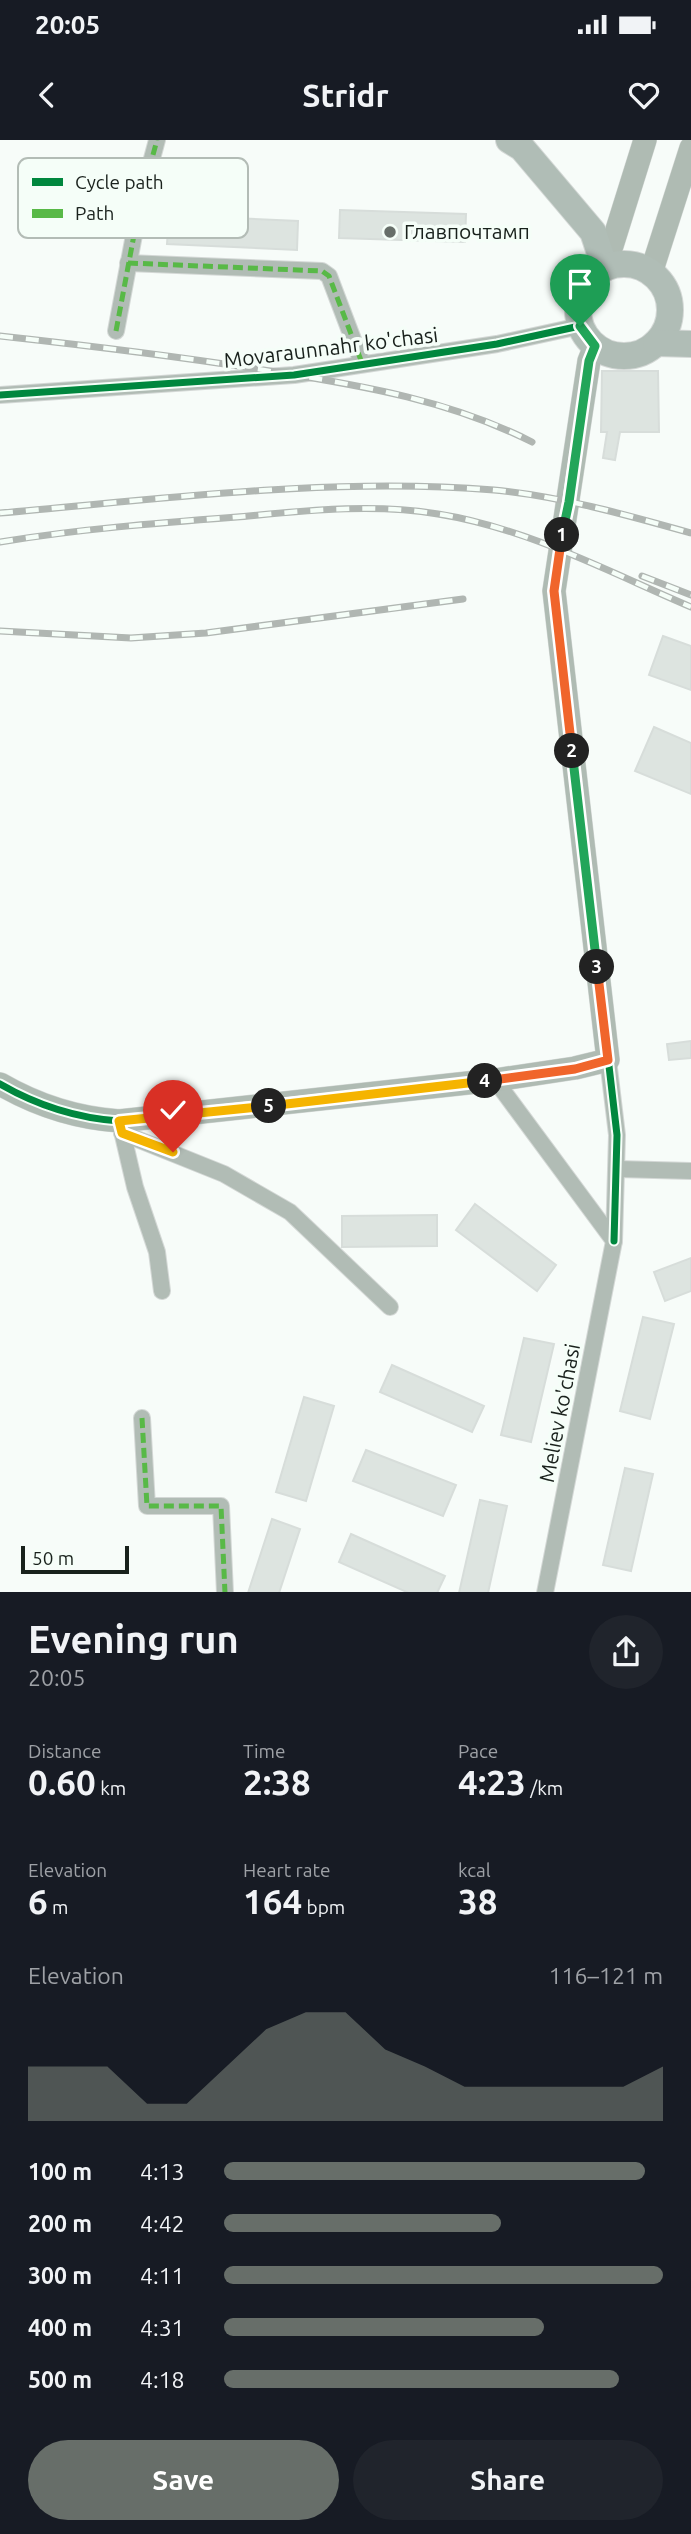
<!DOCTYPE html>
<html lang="en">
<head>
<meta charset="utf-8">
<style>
  body { margin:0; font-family:Ubuntu,sans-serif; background:#20242c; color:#f1f3f6; height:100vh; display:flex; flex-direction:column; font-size:26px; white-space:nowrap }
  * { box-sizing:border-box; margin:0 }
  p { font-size:23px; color:#9ea1a6 }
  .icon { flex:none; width:38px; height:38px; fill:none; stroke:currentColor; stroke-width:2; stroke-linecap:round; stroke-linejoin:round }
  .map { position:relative; height:1452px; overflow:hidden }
  .sheet { display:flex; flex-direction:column; background:#171b24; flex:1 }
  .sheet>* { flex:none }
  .scale { position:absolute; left:21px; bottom:18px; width:108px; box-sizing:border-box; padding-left:7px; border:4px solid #19211c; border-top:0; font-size:19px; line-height:24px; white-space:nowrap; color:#19211c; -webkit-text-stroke:5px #f5fef8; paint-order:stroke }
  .pin { position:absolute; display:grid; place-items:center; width:60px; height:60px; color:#fff; margin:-72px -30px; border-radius:50% 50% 50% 0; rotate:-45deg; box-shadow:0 0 7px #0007 }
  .pin .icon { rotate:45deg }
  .km { position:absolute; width:35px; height:35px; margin:-18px; border-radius:50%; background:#222; color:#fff; font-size:19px; line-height:35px; text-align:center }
  .round { display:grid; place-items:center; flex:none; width:74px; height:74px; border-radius:37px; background:#20242c }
  .headline { display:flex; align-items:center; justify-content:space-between; height:119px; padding:0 28px }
  h1 { font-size:38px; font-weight:700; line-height:52px }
  .metrics { display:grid; grid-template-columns:repeat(3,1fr); gap:10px; height:119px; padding:7px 28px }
  .metrics div { display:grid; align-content:center }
  .metrics b { font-size:35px; font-weight:700 }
  .metrics small { font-size:19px; font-weight:400 }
  .metrics p { font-size:19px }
  .chart { height:196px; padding:14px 28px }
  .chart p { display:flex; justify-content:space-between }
  .chart svg { width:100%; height:126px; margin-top:7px; fill:#676e69; opacity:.7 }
  .primary-button { display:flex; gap:14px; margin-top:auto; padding:14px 28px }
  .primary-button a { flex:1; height:80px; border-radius:42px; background:#676e69; color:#fff; font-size:28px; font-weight:700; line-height:80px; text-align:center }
  .primary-button a+a { background:#20242c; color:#f1f3f6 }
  ul { padding:0 28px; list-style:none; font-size:23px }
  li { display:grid; grid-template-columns:112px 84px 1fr; align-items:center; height:52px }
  li i { height:18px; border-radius:9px; background:#676e69 }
  .status { display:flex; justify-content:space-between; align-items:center; height:49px; padding:0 35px; background:#171b24; direction:ltr }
  .status svg { height:19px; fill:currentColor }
  header { display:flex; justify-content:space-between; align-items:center; height:91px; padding:0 28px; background:#171b24; font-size:32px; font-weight:700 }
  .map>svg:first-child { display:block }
  .building { fill:#dde4e0; stroke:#d7ddda; stroke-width:2 }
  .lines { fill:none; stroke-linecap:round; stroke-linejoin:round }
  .street-casing { stroke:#d4d8d6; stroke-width:18 }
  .secondary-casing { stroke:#d4d8d6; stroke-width:24 }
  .primary-casing { stroke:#d4d8d6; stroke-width:28 }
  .street { stroke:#b1bcb5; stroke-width:16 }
  .secondary { stroke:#afbbb3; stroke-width:23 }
  .primary { stroke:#b0bdb6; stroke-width:26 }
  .rail-casing { stroke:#b0b6b2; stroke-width:7 }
  .rail { stroke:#f5fef8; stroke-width:4.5; stroke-dasharray:13; stroke-linecap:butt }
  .quiet { stroke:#58b947; stroke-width:5; stroke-dasharray:10 5; stroke-linecap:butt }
  .cycleway-casing { stroke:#f5fef8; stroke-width:11 }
  .cycleway { stroke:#00873e; stroke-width:7 }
  .split-1-casing { stroke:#fff; stroke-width:14 }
  .split-2-casing { stroke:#fff; stroke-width:14 }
  .split-3-casing { stroke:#fff; stroke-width:14 }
  .split-4-casing { stroke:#fff; stroke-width:14 }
  .split-5-casing { stroke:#fff; stroke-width:14 }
  .split-6-casing { stroke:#fff; stroke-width:14 }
  .split-1 { stroke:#22a559; stroke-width:9 }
  .split-2 { stroke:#f0652b; stroke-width:9 }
  .split-3 { stroke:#22a559; stroke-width:9 }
  .split-4 { stroke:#f0652b; stroke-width:9 }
  .split-5 { stroke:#f5b400; stroke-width:9 }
  .split-6 { stroke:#f5b400; stroke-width:9 }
  .poi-dot { fill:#676e69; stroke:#f5fef8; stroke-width:2.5 }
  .labels { text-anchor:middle; stroke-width:7; stroke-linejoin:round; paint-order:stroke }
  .poi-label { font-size:21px; fill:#19211c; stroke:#f5fef8; text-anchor:start }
  .street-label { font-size:21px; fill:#19211c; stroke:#f5fef8 }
  .key { fill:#f5fef8; stroke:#b3bcb6; stroke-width:2 }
  .key-label { font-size:19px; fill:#19211c }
</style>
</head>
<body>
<div class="status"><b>20:05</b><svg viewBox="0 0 49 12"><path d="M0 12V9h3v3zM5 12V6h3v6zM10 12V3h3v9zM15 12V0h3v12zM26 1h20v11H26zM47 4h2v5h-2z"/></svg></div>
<header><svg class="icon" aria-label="back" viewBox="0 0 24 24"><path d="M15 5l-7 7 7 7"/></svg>Stridr<svg class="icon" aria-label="heart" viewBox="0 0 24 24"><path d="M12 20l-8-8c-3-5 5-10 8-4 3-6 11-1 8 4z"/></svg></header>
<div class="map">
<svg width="691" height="1453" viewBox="0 0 691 1453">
  <rect width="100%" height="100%" fill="#f7fcf9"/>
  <g class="building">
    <polygon points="340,70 466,74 465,102 339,98"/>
    <polygon points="169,75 298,81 297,110 167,104"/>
    <polygon points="602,231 658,231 659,292 620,292 615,320 603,318 607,292 601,292"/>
    <polygon points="663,496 691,506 691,550 649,535"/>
    <polygon points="654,587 691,603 691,654 635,631"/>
    <polygon points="691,901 691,918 669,920 667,904"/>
    <polygon points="475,1064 556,1125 537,1151 456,1090"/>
    <polygon points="437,1075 437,1106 342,1107 342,1076"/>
    <polygon points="691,1118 691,1151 665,1161 654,1132"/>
    <polygon points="643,1177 674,1184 650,1279 620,1271"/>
    <polygon points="524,1198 554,1204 531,1302 501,1295"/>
    <polygon points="392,1225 484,1266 472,1292 380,1252"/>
    <polygon points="304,1257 334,1266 306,1361 276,1352"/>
    <polygon points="366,1310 456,1345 443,1376 353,1341"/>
    <polygon points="625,1328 653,1334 631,1431 603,1425"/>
    <polygon points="480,1360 507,1366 488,1453 459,1453"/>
    <polygon points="272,1379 300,1389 279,1453 248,1453"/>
    <polygon points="351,1394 445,1436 437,1453 409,1453 339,1422"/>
  </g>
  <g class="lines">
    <g class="street-casing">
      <g id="street">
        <polyline points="128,123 322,131 329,136 362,223"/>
        <polyline points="116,191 140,63 157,0"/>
        <polyline points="0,255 294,235 497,204 580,186"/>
        <polyline points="608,920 617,995 614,1101"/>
        <polyline points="495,940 614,1101 545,1453"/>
        <polyline points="121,987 135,1047 157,1112 162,1151"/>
        <polyline points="122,993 224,1034 290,1072 390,1167"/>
        <polyline points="618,1029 691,1031"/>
        <polyline points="142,1278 147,1366 221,1366 225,1453"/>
      </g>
    </g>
    <g class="secondary-casing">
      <g id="secondary">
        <polyline points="605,128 645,0"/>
        <polyline points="651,133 691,8"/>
        <path d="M0,944C38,966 75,978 119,981L495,940L575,928L608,920L554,451L589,221L595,206"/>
      </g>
    </g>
    <g class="primary-casing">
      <g id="primary">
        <polyline points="509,0 522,8 593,92 605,128"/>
        <circle cx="624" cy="170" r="46"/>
        <polyline points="656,203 691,204"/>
      </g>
    </g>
    <use href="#street" class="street"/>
    <use href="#secondary" class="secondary"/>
    <use href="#primary" class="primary"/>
    <g class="rail-casing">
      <g id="rail">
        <path d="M0,196C92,206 184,217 276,232C365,246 451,261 532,302"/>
        <path d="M0,373C163,359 330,337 494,350C560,356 627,375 691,393"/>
        <path d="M0,402C79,389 158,383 237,377C303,371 372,363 438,374C527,388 609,432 691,467"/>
        <polyline points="642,436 691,455"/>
        <polyline points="0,491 131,498 206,493 463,459"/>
      </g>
    </g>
    <use href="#rail" class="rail"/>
    <g class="quiet">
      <polyline points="128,123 322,131 329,136 362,223"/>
      <polyline points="116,191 140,63 157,0"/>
      <polyline points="142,1278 147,1366 221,1366 225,1453"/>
    </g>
    <g class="cycleway-casing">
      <g id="cycleway">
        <polyline points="595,206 589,221 554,451 617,995 614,1101"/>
        <polyline points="0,255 294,235 497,204 580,186"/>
        <path d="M0,944C38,966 75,978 119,981L495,940L575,928L608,920"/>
      </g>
    </g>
    <use href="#cycleway" class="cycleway"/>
  </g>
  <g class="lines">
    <g class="split-1-casing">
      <polyline id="split-1" points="562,395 569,362 589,221 595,206 580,186"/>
    </g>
    <g class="split-2-casing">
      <polyline id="split-2" points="562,395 554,451 572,611"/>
    </g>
    <g class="split-3-casing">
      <polyline id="split-3" points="572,611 597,827"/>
    </g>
    <g class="split-4-casing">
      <polyline id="split-4" points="485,941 575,929 608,920 597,827"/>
    </g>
    <g class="split-5-casing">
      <polyline id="split-5" points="269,966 485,941"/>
    </g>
    <g class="split-6-casing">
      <polyline id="split-6" points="173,1012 122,993 119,981 269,966"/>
    </g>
    <use href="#split-1" class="split-1"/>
    <use href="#split-2" class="split-2"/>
    <use href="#split-3" class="split-3"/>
    <use href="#split-4" class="split-4"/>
    <use href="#split-5" class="split-5"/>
    <use href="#split-6" class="split-6"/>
  </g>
  <circle class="poi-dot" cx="390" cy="92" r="7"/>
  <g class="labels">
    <g class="poi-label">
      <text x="404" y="99">Главпочтамп</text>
    </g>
    <g class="street-label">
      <text transform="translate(331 208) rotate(-7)" y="7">Movaraunnahr ko'chasi</text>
      <text transform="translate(560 1273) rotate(-79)" y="7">Meliev ko'chasi</text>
    </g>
  </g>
  <rect x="18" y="18" width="230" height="80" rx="10" class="key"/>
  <rect x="32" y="38" width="31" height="8" fill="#00873e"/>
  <rect x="32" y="69" width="31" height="9" fill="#58b947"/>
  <g class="key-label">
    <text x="75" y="49">Cycle path</text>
    <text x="75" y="80">Path</text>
  </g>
</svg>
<div class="scale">50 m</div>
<div class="pin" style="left:580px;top:186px;background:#1e9e55"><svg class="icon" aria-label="arrive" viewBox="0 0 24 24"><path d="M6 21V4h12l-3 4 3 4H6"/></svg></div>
<div class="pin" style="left:173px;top:1012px;background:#d93025"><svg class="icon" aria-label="check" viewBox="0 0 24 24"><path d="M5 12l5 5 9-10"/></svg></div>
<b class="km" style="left:562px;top:395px">1</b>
<b class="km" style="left:572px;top:611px">2</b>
<b class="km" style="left:597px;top:827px">3</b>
<b class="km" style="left:485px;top:941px">4</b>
<b class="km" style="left:269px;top:966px">5</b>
</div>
<section class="sheet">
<div class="headline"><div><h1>Evening run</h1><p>20:05</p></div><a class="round"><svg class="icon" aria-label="share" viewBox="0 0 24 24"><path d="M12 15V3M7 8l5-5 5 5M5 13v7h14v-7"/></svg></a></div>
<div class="metrics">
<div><p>Distance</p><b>0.60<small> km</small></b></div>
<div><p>Time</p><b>2:38</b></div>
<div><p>Pace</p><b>4:23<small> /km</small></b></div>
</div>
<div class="metrics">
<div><p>Elevation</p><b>6<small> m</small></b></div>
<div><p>Heart rate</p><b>164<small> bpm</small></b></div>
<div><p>kcal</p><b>38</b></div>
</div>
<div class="chart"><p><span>Elevation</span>116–121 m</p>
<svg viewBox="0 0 160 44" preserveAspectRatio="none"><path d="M0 44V25L10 25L20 25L30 38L40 38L50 25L60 12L70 6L80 6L90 19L100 25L110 32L120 32L130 32L140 32L150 32L160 25V44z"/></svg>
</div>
<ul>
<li><b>100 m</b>4:13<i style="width:96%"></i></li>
<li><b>200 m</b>4:42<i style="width:63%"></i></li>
<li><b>300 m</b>4:11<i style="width:100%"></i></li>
<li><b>400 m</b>4:31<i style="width:73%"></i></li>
<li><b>500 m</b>4:18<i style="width:90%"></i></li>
</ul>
<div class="primary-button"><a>Save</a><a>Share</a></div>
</section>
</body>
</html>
